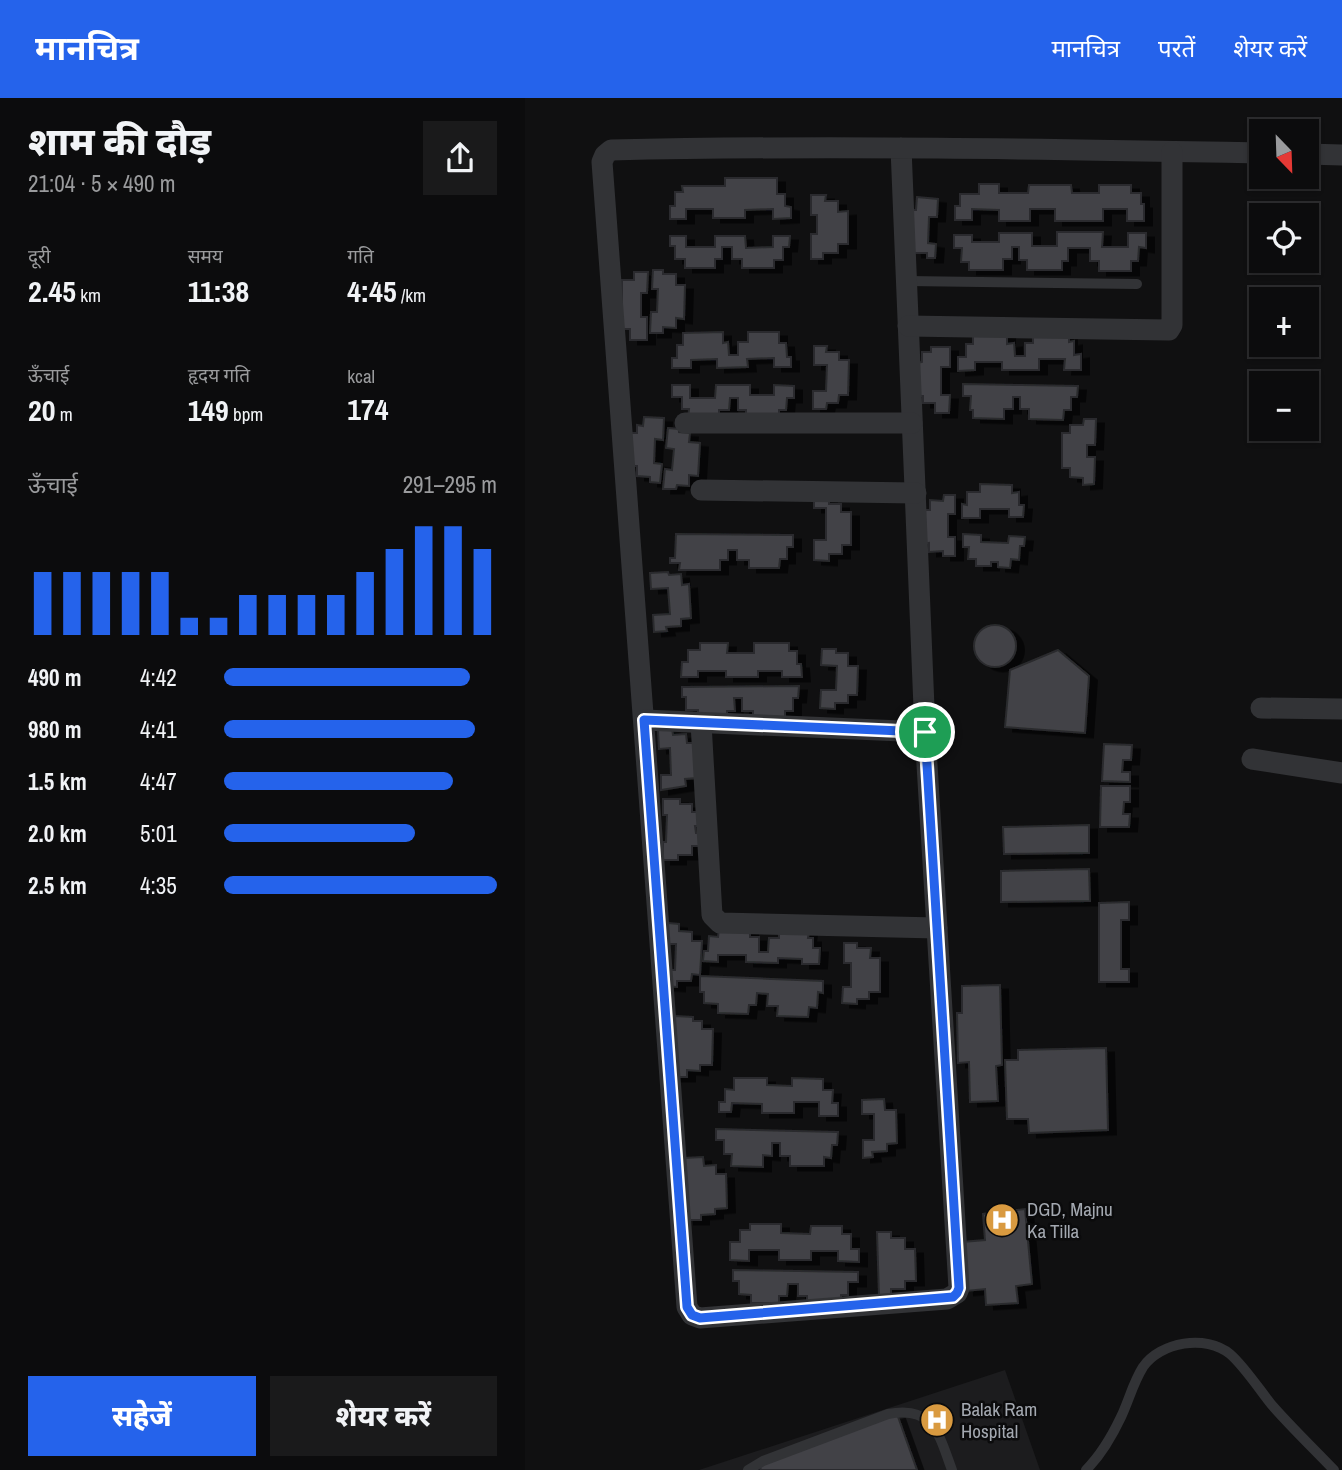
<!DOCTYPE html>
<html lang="hi">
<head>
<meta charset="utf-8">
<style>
  body { margin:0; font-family:"Archivo Narrow","Noto Sans Devanagari",sans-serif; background:#1a1a1b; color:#f1f3f6; height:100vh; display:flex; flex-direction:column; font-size:26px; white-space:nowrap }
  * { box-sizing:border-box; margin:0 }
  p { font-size:23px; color:#9a9b9d }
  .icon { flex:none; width:38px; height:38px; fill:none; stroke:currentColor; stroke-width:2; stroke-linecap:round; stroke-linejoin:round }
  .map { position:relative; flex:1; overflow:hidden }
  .side { display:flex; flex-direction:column; background:#0c0c0d; width:525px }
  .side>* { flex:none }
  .needle { width:46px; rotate:157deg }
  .controls { position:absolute; left:724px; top:21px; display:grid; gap:14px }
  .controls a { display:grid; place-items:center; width:70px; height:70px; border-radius:0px; background:#0c0c0d; box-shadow:0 2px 5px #0004,0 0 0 2px #2c2c2e; font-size:35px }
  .pin { position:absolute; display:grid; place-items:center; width:60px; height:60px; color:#fff; margin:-30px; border:4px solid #fff; border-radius:50%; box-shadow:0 2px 7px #0007 }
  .round { display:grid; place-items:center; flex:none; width:74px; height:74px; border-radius:0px; background:#1a1a1b }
  .summary { display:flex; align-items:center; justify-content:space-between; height:119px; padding:0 28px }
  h1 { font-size:38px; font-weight:800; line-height:52px }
  .metrics { display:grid; grid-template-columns:repeat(3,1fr); gap:10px; height:119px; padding:7px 28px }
  .metrics div { display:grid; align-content:center }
  .metrics b { font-size:30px; font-weight:800 }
  .metrics small { font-size:19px; font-weight:400 }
  .metrics p { font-size:19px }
  .chart { height:196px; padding:14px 28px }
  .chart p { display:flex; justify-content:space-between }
  .chart svg { width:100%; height:126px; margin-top:7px; stroke:#2563eb; stroke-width:6 }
  .primary-button { display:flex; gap:14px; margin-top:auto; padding:14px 28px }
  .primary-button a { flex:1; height:80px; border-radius:0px; background:#2563eb; color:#fff; font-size:28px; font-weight:800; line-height:80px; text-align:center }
  .primary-button a+a { background:#1a1a1b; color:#f1f3f6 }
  ul { padding:0 28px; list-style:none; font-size:23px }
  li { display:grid; grid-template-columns:112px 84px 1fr; align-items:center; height:52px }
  li i { height:18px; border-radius:9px; background:#2563eb }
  header { display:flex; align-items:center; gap:42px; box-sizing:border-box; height:98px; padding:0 35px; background:#2563eb; color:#fff }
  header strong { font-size:33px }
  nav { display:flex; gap:38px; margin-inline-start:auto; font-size:24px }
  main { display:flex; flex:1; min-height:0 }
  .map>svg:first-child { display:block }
  .built { fill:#1c1c1e }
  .building { fill:#424346; stroke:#2a2b2d; stroke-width:2; filter:url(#shadow) }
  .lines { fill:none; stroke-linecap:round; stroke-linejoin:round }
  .service { stroke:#323336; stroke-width:10 }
  .minor { stroke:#323336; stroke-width:21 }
  .route-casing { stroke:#fff; stroke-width:14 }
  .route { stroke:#2563eb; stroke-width:9 }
  .labels { text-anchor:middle; stroke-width:5; stroke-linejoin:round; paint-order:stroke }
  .poi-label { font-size:19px; fill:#a3a8b0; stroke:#0b0b0c; text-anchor:start }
</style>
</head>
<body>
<header>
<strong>मानचित्र</strong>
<nav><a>मानचित्र</a><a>परतें</a><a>शेयर करें</a></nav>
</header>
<main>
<section class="side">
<div class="summary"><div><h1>शाम की दौड़</h1><p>21:04 · 5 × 490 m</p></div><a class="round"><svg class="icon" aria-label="share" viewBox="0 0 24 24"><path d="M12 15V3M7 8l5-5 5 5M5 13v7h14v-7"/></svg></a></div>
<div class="metrics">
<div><p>दूरी</p><b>2.45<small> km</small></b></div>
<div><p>समय</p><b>11:38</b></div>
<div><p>गति</p><b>4:45<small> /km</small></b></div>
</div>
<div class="metrics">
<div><p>ऊँचाई</p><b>20<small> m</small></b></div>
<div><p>हृदय गति</p><b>149<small> bpm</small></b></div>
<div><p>kcal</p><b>174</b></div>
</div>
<div class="chart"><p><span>ऊँचाई</span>291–295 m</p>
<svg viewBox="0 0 160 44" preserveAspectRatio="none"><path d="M5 44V22M15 44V22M25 44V22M35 44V22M45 44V22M55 44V38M65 44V38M75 44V30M85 44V30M95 44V30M105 44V30M115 44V22M125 44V14M135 44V6M145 44V6M155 44V14"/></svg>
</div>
<ul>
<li><b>490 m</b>4:42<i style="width:90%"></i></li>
<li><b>980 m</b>4:41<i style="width:92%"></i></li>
<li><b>1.5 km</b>4:47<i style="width:84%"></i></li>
<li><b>2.0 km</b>5:01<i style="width:70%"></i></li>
<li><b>2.5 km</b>4:35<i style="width:100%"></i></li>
</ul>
<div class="primary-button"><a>सहेजें</a><a>शेयर करें</a></div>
</section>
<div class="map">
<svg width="817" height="1372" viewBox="0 0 817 1372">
  <defs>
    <filter id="shadow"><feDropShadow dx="8" dy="4.5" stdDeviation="0" flood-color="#0009"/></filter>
  </defs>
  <rect width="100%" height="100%" fill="#101011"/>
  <polygon class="built" points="480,1272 515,1372 174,1372"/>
  <g class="building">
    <polygon points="200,80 252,80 252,96 260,96 260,108 266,109 266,120 248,121 248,111 220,112 220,120 188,120 188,111 161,111 161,121 145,121 145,108 150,108 150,94 158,94 157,88 200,88"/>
    <polygon points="454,86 474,86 474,95 503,95 504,87 546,87 547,95 574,95 574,87 606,87 606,95 616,95 616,106 619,106 619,123 602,123 602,111 578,111 578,123 530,123 530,111 505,111 505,123 474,123 474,112 447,111 447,122 430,122 430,108 435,108 435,96 454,96"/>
    <polygon points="286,97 301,97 300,103 313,103 313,114 323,113 323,146 313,146 313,155 298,155 298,161 286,161 286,136 292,136 292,117 286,117"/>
    <polygon points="392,99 413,101 412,119 404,119 403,145 411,146 410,160 402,160 402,155 389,155 383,112 391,112"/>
    <polygon points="532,134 578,134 577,149 603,149 603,135 621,135 621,150 614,149 613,163 606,163 606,173 574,173 574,163 565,163 565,150 543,150 543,163 537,163 537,172 502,172 502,162 494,162 494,149 487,149 487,161 478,161 478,172 444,172 444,164 436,164 437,150 429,150 429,137 447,137 447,144 474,144 474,135 507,135 507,148 532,148"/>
    <polygon points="145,138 161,138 161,149 190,149 190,138 220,138 221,150 248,149 248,138 265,138 264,149 258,149 258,162 249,162 249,170 217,170 217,161 207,161 207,149 197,149 197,161 190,161 190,170 160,170 160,161 150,161 150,148 145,148"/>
    <polygon points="128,172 138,172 138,176 151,176 151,187 160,187 159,221 151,220 151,230 138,229 138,235 125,235 126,214 132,214 133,191 127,191"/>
    <polygon points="109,174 123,174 122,195 116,195 116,219 122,219 122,242 105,242 105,231 97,231 97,182 109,182"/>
    <polygon points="198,234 198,245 203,244 204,257 213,257 213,244 223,244 223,234 254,234 254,245 261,245 262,259 266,259 266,269 249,269 249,260 222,261 223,269 192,270 192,261 166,262 166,270 147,270 147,260 152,260 152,247 158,247 158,235"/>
    <polygon points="482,236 482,246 489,245 490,258 500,258 500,245 508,245 508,238 544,237 544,244 549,243 549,257 556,256 556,272 539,272 540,261 514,261 514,272 477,272 477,264 450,264 450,272 433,273 433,259 441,259 441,246 448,246 448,237"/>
    <polygon points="289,248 302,248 301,254 314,254 314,262 324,262 323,297 314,297 313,305 302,305 301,311 288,311 288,293 301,293 302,267 289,267"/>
    <polygon points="406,249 425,249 425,269 416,269 416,297 425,297 424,315 410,315 410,305 398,305 398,298 391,298 392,265 397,264 397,254 406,254"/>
    <polygon points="438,286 553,288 552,299 546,299 546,312 539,312 538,322 504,321 504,311 495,311 495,299 488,299 488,311 479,311 479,321 448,320 448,312 445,312 446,298 438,298"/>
    <polygon points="147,287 165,287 165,300 190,300 191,287 225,287 225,297 249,297 249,287 269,288 269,300 262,300 261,312 254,312 254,321 221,321 221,312 213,312 213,300 205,300 204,312 194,312 194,322 163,322 164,311 157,311 157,299 147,299"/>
    <polygon points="119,319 139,320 138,342 130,341 129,365 137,366 135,385 125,384 125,379 112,378 112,368 103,368 105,335 112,335 112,327 118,328"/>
    <polygon points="559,321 571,321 570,347 562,347 562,359 570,359 569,386 558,387 558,380 545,379 545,370 537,370 537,335 545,335 545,327 558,327"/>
    <polygon points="143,330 154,331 154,334 165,335 164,344 175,345 173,378 164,377 164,388 152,387 151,391 138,391 140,371 147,372 149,351 141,350"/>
    <polygon points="455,386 487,387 487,395 494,394 494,407 499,407 498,419 484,419 484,411 455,411 455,420 437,420 437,406 442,407 442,394 455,394"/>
    <polygon points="419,397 430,397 430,416 423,416 423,439 430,439 430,458 418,458 418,453 404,454 404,445 396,446 396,412 405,412 405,402 418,403"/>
    <polygon points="289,399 304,399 304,406 316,406 316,414 326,414 326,447 317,447 317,456 304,456 304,463 289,462 289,442 301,442 301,410 289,410"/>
    <polygon points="151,436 268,437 268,449 262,449 262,461 255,461 254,470 224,470 224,462 212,462 212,452 203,452 203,462 195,462 195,472 154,472 155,465 145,465 145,460 150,460"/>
    <polygon points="438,436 456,437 456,444 483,445 484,438 500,439 499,448 495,448 494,462 486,461 485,470 473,469 473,464 466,464 466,468 451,468 451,461 443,461 444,449 438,449"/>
    <polygon points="143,474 144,477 156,476 157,487 164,486 166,520 156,521 156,528 141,529 142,533 129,534 128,517 145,516 143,490 126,491 125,475"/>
    <circle cx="470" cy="548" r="21"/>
    <polygon points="175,545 203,545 202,555 229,555 229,545 264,545 264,553 272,553 272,566 276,566 277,579 257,579 257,573 233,573 233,579 201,579 201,573 173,573 173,579 156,579 157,564 163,564 163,552 175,552"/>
    <polygon points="297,551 311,551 311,555 323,555 323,568 333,568 332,597 323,597 323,605 310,605 310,611 295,610 296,592 311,592 312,568 296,567"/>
    <polygon points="533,552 564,578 560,635 480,629 485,572"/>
    <polygon points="274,588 273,600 268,600 268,613 260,613 260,621 228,621 228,613 217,613 217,600 209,600 210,613 202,613 202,621 173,621 173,612 161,612 161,599 157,599 157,589"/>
    <polygon points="147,631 148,637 161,636 162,645 170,645 172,680 160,681 161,688 136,692 136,677 146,677 145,650 134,651 133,632"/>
    <polygon points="579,646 607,647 606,662 598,662 597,674 605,674 605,684 577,683"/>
    <polygon points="576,688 605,688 605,704 599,704 598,716 605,716 604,729 575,729"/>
    <polygon points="138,701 155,701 155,706 167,706 167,714 175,714 175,728 170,728 171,735 175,735 174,748 167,748 167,757 153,757 153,762 138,762 138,744 141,744 142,717 138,717"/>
    <polygon points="564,727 564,755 479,756 478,729"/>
    <polygon points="564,771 565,803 476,804 476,773"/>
    <polygon points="604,804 604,822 596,822 596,871 604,871 604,884 574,884 574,805"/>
    <polygon points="143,825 154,826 154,833 167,834 167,843 177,843 175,877 167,876 166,883 152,883 152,889 140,888 141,872 150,872 151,846 143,846"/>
    <polygon points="194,830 225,831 225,839 234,839 234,854 243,854 244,840 254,840 254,832 284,833 283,840 288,840 288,850 295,850 294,866 277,866 277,861 253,860 253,865 221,864 221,857 193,857 193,864 178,863 179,853 183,853 184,838 193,839"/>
    <polygon points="319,845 332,845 332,850 346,850 345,860 355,860 355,894 344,894 344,901 332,901 332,906 317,905 318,889 326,889 326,865 319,865"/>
    <polygon points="175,878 298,883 298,895 293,894 292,910 284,909 283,919 252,918 253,908 242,908 243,896 232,895 231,907 224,907 223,916 193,915 193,906 179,905 179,894 175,894"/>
    <polygon points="475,887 477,967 471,968 473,1003 445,1004 444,964 433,965 432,915 437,915 437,888"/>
    <polygon points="150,918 168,919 168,923 177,923 177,931 188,931 187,967 175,967 175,973 162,972 162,979 147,979"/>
    <polygon points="581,950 583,1032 504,1035 503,1021 482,1021 480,962 493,962 493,952"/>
    <polygon points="209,980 242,980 242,987 267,988 267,980 298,981 298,992 308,992 307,1005 313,1005 313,1018 294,1018 294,1004 269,1004 269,1015 237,1015 237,1006 207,1005 206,1014 194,1014 194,1004 200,1004 200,991 209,992"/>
    <polygon points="359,1001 360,1012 371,1012 372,1045 362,1046 362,1053 347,1054 348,1059 338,1060 338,1042 349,1042 349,1016 337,1016 337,1002"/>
    <polygon points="191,1031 313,1034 312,1047 307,1047 306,1060 299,1059 299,1068 265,1068 265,1058 255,1058 255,1045 247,1045 247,1058 238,1057 238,1069 206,1068 207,1056 199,1056 199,1042 191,1042"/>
    <polygon points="178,1059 179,1068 191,1067 191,1076 201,1076 202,1110 190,1111 190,1116 176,1117 176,1122 161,1122 159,1060"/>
    <polygon points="500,1111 507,1186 491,1188 493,1205 461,1207 460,1191 441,1193 437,1144 460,1142 458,1116"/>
    <polygon points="225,1126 256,1126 256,1135 285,1136 286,1128 317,1128 317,1136 326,1136 326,1151 334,1151 334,1164 313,1163 313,1153 286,1153 286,1162 254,1162 254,1152 224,1152 224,1163 205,1162 205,1144 215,1144 215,1132 225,1132"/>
    <polygon points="352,1134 366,1134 366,1140 380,1140 380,1151 390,1151 391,1183 380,1183 380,1191 366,1191 366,1197 354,1198"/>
    <polygon points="208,1172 333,1174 333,1184 323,1184 323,1197 316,1197 316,1206 282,1206 282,1198 273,1198 273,1186 263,1186 262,1198 254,1198 254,1205 226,1205 226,1197 214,1196 214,1183 208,1183"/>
    <polygon points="372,1316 392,1372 236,1372 234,1366"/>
  </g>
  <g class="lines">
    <g class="service">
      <polyline points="382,183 612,186"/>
      <path d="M223,1372L238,1363L363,1316C409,1307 414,1337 427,1372"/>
      <path d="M561,1372C576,1357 587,1338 596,1319C604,1302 608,1285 618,1269C635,1244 681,1236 705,1256C719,1268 734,1291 746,1306C766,1329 788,1350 809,1372"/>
    </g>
    <g class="minor">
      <path d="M376,50L400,634L434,1190L432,1195L422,1201L175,1220L167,1217L162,1209L77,64L80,57L86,52C303,47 520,51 737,55"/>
      <polyline points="782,56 817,57"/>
      <polyline points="383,228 644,232 647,227 647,54"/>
      <polyline points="160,325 387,325"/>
      <polyline points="176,392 391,395"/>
      <polyline points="736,610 817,611"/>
      <polyline points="119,622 400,634"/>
      <polyline points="176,625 187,817 195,825 412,830"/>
      <polyline points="727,661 817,675"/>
    </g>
  </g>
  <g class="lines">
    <g class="route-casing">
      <polygon id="route" points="119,622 400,634 434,1190 432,1195 428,1199 175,1220 167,1217 162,1209"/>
    </g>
    <use href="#route" class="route"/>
  </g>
  <defs>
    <g id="hospital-disc" transform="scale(1.75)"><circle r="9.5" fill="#d99a40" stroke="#0b0b0c"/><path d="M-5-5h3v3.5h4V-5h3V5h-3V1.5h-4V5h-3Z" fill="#fff"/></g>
  </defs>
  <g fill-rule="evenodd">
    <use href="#hospital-disc" x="477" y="1122"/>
    <use href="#hospital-disc" x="412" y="1322"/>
  </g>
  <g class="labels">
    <g class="poi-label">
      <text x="502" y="1118">DGD, Majnu<tspan x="502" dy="22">Ka Tilla</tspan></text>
      <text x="436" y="1318">Balak Ram<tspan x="436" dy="22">Hospital</tspan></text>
    </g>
  </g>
</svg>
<div class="controls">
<a><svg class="needle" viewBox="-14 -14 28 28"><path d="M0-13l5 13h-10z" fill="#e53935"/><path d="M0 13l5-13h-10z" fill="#9a9b9d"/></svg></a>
<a><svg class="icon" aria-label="locate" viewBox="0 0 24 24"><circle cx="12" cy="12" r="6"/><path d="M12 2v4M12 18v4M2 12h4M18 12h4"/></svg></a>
<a>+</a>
<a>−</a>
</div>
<div class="pin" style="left:400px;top:634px;background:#1e9e55"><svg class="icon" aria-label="arrive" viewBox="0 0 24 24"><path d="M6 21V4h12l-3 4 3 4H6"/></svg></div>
</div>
</main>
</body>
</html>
